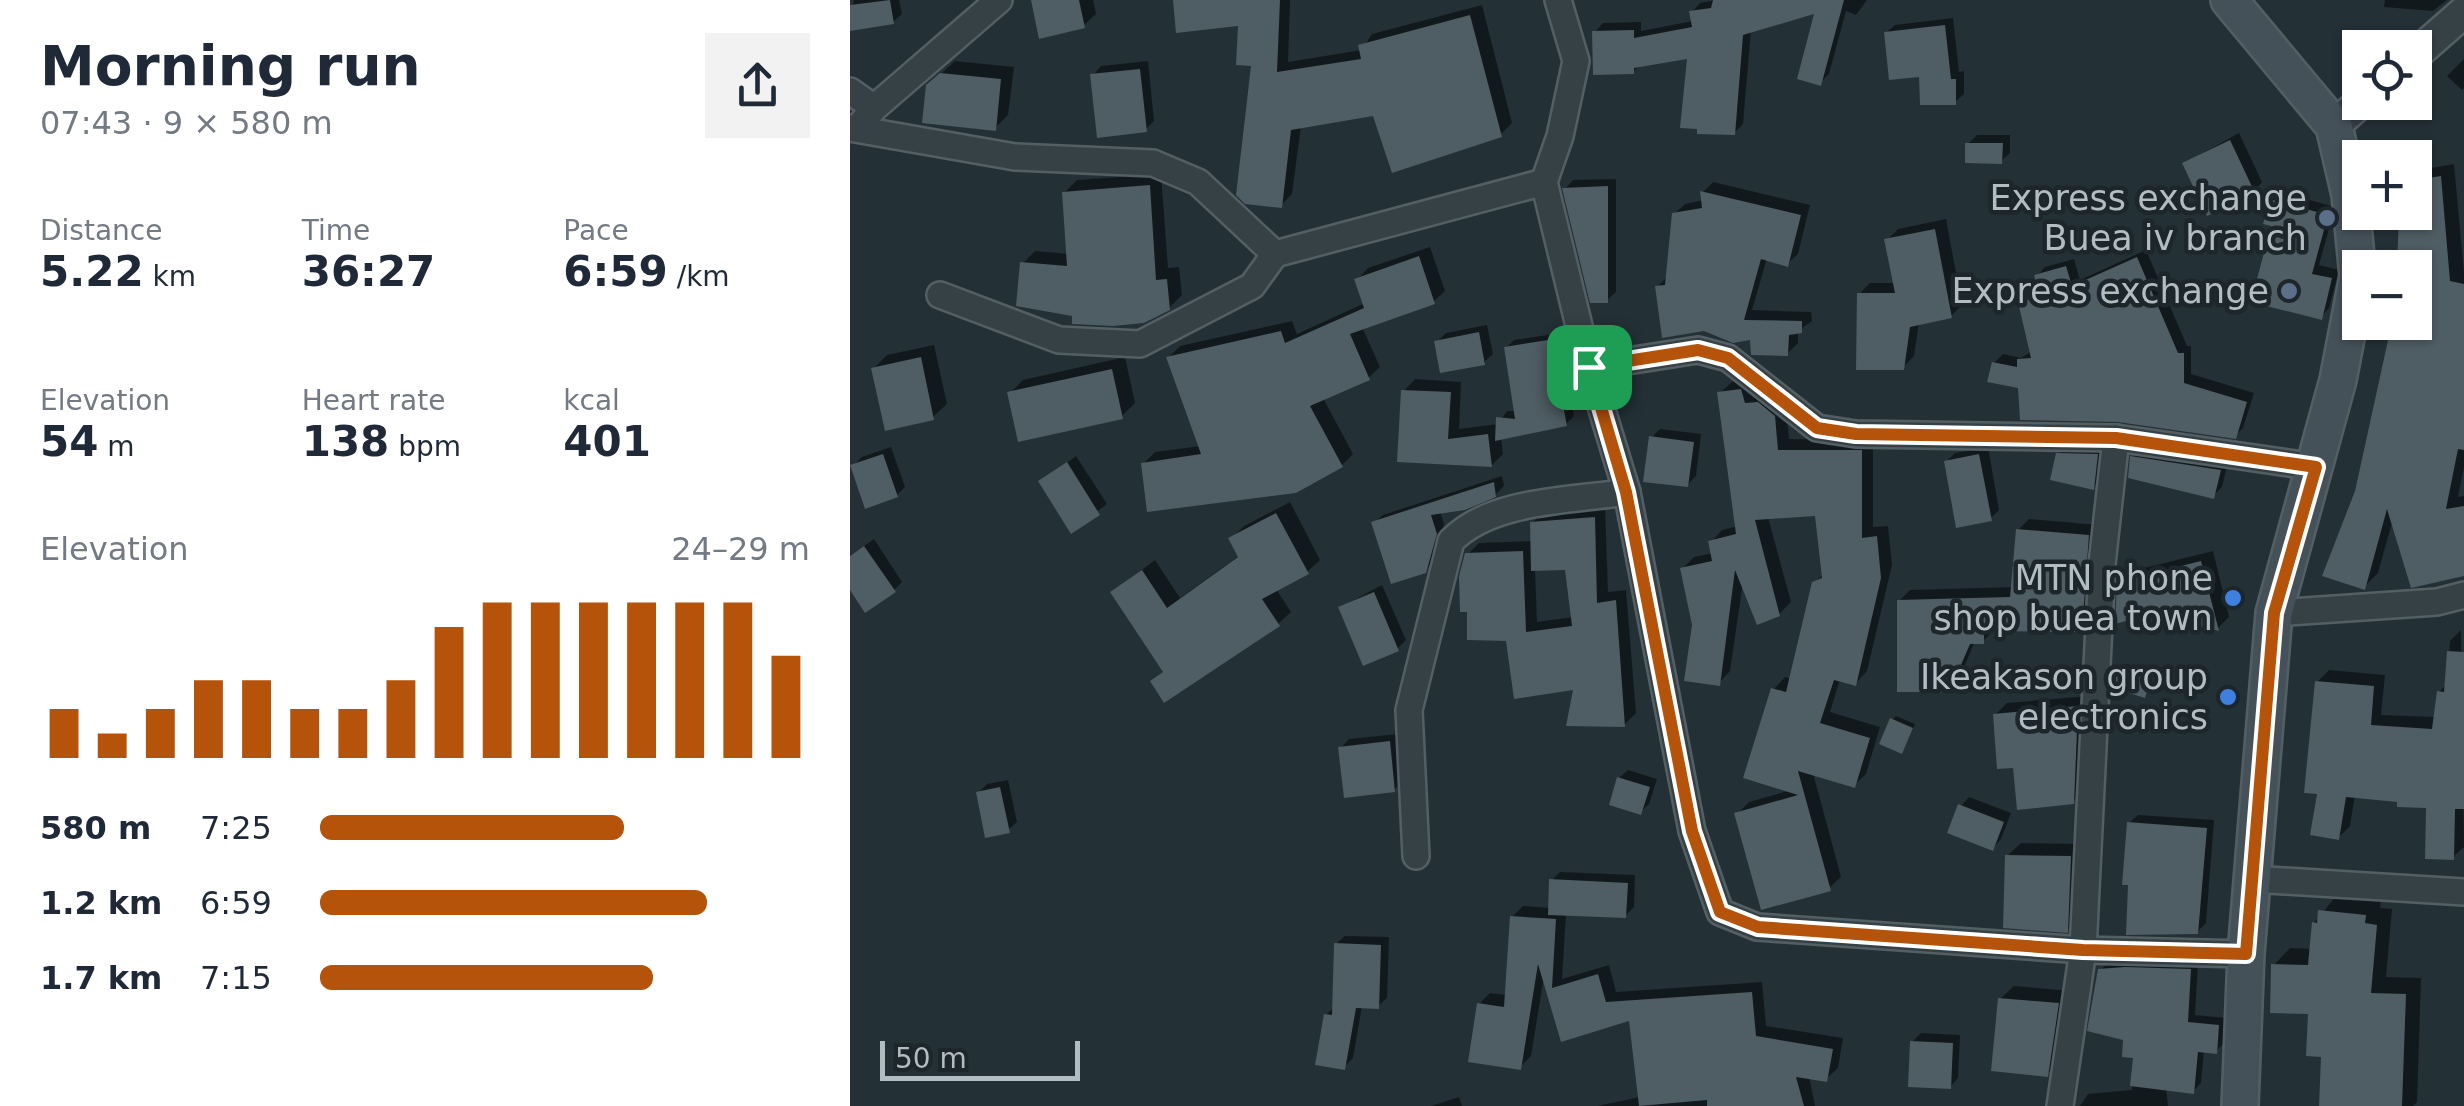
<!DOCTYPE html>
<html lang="en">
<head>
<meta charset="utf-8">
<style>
  body { margin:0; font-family:"DejaVu Sans",sans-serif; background:#f2f2f3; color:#1f2937; height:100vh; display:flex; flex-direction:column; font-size:38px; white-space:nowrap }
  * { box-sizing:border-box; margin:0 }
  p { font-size:32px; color:#747a83 }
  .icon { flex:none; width:55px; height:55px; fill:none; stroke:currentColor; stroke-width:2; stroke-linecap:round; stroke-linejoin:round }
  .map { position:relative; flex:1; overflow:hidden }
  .drawer { display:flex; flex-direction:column; background:#fff; width:850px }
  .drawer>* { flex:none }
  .fabs { position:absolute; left:1492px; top:30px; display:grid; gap:20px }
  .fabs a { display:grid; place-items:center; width:90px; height:90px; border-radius:0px; background:#fff; box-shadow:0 2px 8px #0004; font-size:50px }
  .scale { position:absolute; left:30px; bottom:25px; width:200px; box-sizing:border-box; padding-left:10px; border:5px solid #b1bcc3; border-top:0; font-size:28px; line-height:35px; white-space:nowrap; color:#b1bcc3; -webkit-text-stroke:8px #1c262b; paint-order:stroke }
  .pin { position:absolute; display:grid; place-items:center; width:85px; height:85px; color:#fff; margin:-42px; border-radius:20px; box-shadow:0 5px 15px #0006 }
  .round { display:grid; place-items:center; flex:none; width:105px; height:105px; border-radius:0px; background:#f2f2f3 }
  .headline { display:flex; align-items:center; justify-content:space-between; height:170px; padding:0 40px }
  h1 { font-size:55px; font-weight:700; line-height:75px }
  .metrics { display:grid; grid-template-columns:repeat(3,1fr); gap:15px; height:170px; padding:10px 40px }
  .metrics div { display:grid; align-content:center }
  .metrics b { font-size:42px; font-weight:700 }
  .metrics small { font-size:28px; font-weight:400 }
  .metrics p { font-size:28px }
  .chart { height:280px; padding:20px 40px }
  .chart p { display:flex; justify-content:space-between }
  .chart svg { width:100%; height:180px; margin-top:10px; stroke:#b45309; stroke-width:6 }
  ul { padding:0 40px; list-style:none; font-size:32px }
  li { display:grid; grid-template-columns:160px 120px 1fr; align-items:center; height:75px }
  li i { height:25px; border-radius:12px; background:#b45309 }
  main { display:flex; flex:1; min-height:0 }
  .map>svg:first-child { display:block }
  .shadow { fill:#0007; fill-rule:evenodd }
  .building { fill:#4f5d64 }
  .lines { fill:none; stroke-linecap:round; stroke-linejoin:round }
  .minor-casing { stroke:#545f64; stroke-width:30 }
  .tertiary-casing { stroke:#545f64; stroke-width:35 }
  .secondary-casing { stroke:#545f64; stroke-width:40 }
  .minor { stroke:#364146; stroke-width:25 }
  .tertiary { stroke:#364146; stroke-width:30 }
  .secondary { stroke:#455159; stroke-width:35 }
  .route-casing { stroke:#fff; stroke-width:20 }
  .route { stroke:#b45309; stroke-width:12 }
  .service-dot { fill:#5c6f8a; stroke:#1c262b; stroke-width:4 }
  .shop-dot { fill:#3f7fe0; stroke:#1c262b; stroke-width:4 }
  .labels { text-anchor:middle; stroke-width:9; stroke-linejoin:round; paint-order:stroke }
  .poi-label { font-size:35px; fill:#b1bcc3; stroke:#1c262b; text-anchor:end }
</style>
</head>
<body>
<main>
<section class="drawer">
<div class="headline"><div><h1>Morning run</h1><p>07:43 · 9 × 580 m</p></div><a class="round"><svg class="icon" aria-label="share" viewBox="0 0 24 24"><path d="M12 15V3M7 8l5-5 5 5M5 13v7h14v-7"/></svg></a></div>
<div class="metrics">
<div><p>Distance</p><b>5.22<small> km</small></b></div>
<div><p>Time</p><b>36:27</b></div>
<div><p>Pace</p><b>6:59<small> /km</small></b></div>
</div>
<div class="metrics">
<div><p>Elevation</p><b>54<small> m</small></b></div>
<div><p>Heart rate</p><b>138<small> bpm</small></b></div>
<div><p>kcal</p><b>401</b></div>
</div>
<div class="chart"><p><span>Elevation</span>24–29 m</p>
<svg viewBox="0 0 160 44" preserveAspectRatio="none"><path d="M5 44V32M15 44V38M25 44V32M35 44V25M45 44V25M55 44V32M65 44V32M75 44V25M85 44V12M95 44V6M105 44V6M115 44V6M125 44V6M135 44V6M145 44V6M155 44V19"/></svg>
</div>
<ul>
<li><b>580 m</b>7:25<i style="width:62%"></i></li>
<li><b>1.2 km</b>6:59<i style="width:79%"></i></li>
<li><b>1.7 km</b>7:15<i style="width:68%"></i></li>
</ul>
</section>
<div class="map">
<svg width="1614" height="1106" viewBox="0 0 1614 1106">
  <rect width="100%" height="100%" fill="#233036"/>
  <g class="shadow">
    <polygon points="4,0 49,0 52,14 43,22 0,23"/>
    <polygon points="183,0 243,0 246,14 234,25"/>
    <polygon points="326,0 440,0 438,62 512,50 522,34 632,5 662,123 650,135 524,113 451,126 442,194 431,205 404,63 390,23"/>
    <polygon points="866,0 1017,0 1006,15 996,11 979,74 970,83 968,10 901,30 893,124 884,133 840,56 791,64 783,72 745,32 753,23 791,22 791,31 843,21 842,12 850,3"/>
    <polygon points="1535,0 1597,0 1583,11 1534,7"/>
    <polygon points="1103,18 1109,72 1114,71 1114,94 1105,102 1072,74 1036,33 1045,25"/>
    <polygon points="1614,59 1614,88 1612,90 1597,76"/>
    <polygon points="105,61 164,67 158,115 145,128 78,86"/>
    <polygon points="298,61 304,121 295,130 243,75 251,66"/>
    <polygon points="1389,133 1412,182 1404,191 1335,163"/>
    <polygon points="1127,135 1160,135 1160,153 1151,161 1118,144"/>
    <polygon points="1604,164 1614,273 1614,467 1608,497 1614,496 1614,571 1543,519 1528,573 1514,587 1508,492 1565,322 1565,171"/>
    <polygon points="311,174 318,268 329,267 332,295 319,308 224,314 172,264 185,251 219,254 214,193 227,180"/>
    <polygon points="766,179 766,292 757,300 715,189 723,180"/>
    <polygon points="863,182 960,205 948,254 937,264 917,258 902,310 961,312 962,321 948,331 948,343 937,354 807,287 819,275 824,214 835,204 854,200 853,192"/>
    <polygon points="1431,192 1485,207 1469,265 1489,270 1479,308 1471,317 1424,225 1422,200"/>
    <polygon points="1096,219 1112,305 1101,316 1069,322 1064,356 1053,367 1009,294 1020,283 1045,283 1037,240 1048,229"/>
    <polygon points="580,247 595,291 583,302 512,327 530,367 518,378 473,398 503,454 492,465 293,464 305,452 351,446 319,357 330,346 442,321 447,334 515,303 507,280 518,268"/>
    <polygon points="1296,250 1337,346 1341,346 1341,374 1404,393 1393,428 1385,436 1171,386 1144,363 1153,354 1171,358 1182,351 1171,303 1191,292 1187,276 1195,267 1224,259 1230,280"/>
    <polygon points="637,325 643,354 634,362 587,342 596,333"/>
    <polygon points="705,334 715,395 720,394 724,416 716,424 651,437 653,454 642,465 550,459 554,391 565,379 611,382 609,429 648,424 657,411 666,411 656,348 664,340"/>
    <polygon points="84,345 97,404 83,417 24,368 37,355"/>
    <polygon points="275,357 285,403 272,416 160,393 173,380"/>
    <polygon points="902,378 936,404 939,439 1023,440 1023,527 1038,526 1042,565 1017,671 1006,683 990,679 980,712 1030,727 1016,774 1004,785 963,773 991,877 979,888 887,814 899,802 941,790 924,689 935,677 942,679 964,583 974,574 967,514 918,517 941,602 929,614 893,582 880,671 869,683 844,625 832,569 844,557 863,553 861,542 872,530 888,526 870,393 882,382"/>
    <polygon points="810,429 851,434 846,476 837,485 801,438"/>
    <polygon points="1217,446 1255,446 1252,479 1243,487 1208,455"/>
    <polygon points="41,447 55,487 47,495 3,466 12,457"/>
    <polygon points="1138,447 1149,510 1141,518 1096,462 1105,453"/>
    <polygon points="1291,449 1378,462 1372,487 1363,496 1283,458"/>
    <polygon points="226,456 257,504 222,530 191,482"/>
    <polygon points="652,476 654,486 645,495 590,511 594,524 584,561 575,570 524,523 533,515"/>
    <polygon points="440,502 470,560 457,572 426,589 441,612 428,624 303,682 315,670 263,592 305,560 330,598 390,555 381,539 394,526"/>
    <path d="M755,507L758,592L776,590L786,713L774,725L658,638L617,555L629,543L683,541L682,523L694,511ZM718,567L723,617L687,622L685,568Z"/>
    <polygon points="1179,519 1249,525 1242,618 1231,629 1145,629 1133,641 1125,641 1112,672 1101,683 1091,679 1080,690 1049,601 1060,590 1163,587 1168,530"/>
    <polygon points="24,539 52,582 44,590 0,585 0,556"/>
    <polygon points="1363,551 1379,617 1368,628 1270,583 1282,571"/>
    <polygon points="532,585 556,640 547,649 491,607"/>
    <polygon points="1611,630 1614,847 1603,857 1578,806 1505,795 1500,826 1488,838 1470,792 1467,682 1479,670 1535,675 1531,715 1586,717 1589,692 1597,684 1600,641"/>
    <polygon points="1276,664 1304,672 1294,695 1272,667"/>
    <polygon points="1239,696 1235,789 1223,801 1165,766 1145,715 1157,703"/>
    <polygon points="1046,716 1065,724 1055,747 1042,720"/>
    <polygon points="548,734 553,781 544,790 491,748 499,739"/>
    <polygon points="778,770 807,779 799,804 790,812 769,778"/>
    <polygon points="158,780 167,822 158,830 128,793 137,784"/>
    <polygon points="1119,797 1161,813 1151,839 1143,848 1111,806"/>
    <polygon points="1288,815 1364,820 1356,923 1347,932 1281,883 1279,823"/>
    <polygon points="1171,843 1234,844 1230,917 1217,930 1157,856"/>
    <polygon points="710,872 785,875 784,907 775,916 716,914 712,979 759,965 766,992 912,982 916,1026 993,1038 988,1068 976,1079 959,1076 965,1106 747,1106 790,1097 782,1018 712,1039 694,976 681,1056 670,1067 629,1004 640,993 657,995 662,917 673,906 700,908 702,880"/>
    <polygon points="1487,895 1531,899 1530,908 1542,909 1536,977 1571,978 1567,1102 1563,1106 1472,1106 1474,1054 1460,1012 1424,965 1440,948 1462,949 1464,923"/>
    <polygon points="495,936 539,937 537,998 528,1006 512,1006 503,1058 494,1067 476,1015 484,1007 486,944"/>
    <polygon points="1258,962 1348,962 1345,1015 1376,1018 1374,1043 1366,1051 1354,1050 1351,1083 1343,1091 1316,1088 1318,1106 1230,1106 1238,1094 1282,1090 1286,1056 1250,971"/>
    <polygon points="1164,986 1221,991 1210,1061 1197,1074 1150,999"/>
    <polygon points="1071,1033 1110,1035 1108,1078 1100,1087 1062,1042"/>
    <polygon points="609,1097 612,1106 581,1106"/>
  </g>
  <g class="building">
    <polygon points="40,0 44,24 0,31 0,5"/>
    <polygon points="181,0 229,0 235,28 189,39"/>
    <polygon points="323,0 430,0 427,72 511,59 508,45 620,15 652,137 542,173 523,116 441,130 432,208 395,204 386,195 401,66 386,65 388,26 326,33"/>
    <polygon points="863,0 994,0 971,86 947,79 964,14 893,35 885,135 847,134 847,129 830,128 837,59 784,68 784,74 743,75 742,31 784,30 784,38 842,27 839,11 861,8"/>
    <polygon points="1095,25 1101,79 1106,79 1106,105 1070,105 1069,77 1039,80 1034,32"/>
    <polygon points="290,69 297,132 247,138 240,74"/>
    <polygon points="90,73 151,79 146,131 72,123 76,85"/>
    <polygon points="1380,140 1405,193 1357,216 1332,163"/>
    <polygon points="1115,143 1153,143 1152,164 1115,163"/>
    <polygon points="1591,176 1600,281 1614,284 1614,450 1608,449 1596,509 1614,506 1614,576 1561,588 1537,509 1515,590 1472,576 1505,491 1542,322 1565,322 1565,268 1547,268 1549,212 1565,212 1565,180"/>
    <polygon points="300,185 306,280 317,279 320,310 294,323 263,326 222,324 222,316 166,306 170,262 217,266 212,192"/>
    <polygon points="758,186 758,303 740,303 712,188"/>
    <polygon points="850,191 951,215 938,267 911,259 894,320 952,321 952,333 939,335 938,356 901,355 900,340 883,343 854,331 812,338 805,286 815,285 822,213 852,208"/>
    <polygon points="1420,199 1478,215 1462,274 1482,278 1472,320 1401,302 1421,226 1413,224"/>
    <polygon points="1085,229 1102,318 1060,327 1054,370 1006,370 1007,293 1045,293 1034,239"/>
    <polygon points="569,256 585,304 500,334 520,380 460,406 493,467 446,493 297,512 291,463 351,454 316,357 431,331 435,343 514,308 504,279"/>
    <polygon points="1287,257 1328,353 1334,353 1334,383 1397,402 1386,439 1268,422 1170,420 1168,388 1137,382 1142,362 1167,367 1167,359 1181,358 1168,302 1190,297 1184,275 1216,266 1222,286"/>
    <polygon points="629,332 635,365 590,373 584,341"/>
    <polygon points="698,340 707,401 712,400 717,426 645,441 646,417 665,419 654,347"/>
    <polygon points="71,357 84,420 35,431 21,368"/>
    <polygon points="262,369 273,419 168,442 157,392"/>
    <polygon points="891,389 895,403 908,402 925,416 928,450 1012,450 1012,538 1027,536 1031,578 1006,686 984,680 970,723 1020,738 1005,788 948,771 981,891 911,910 884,813 948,795 893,778 921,688 936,692 962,582 972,578 965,516 905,520 930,616 907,625 885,570 870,686 834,681 842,625 830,568 862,561 858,541 886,534 867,392"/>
    <polygon points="551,390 601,392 598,439 638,434 642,467 547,462"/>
    <polygon points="799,436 844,442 838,487 793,482"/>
    <polygon points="1206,453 1248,454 1244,490 1200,480"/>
    <polygon points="33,454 48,497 15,509 0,465"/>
    <polygon points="1129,454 1142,521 1106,528 1094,461"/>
    <polygon points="1280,456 1371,470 1364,499 1278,478"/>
    <polygon points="217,462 250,515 221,534 188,481"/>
    <polygon points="644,482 646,497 615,510 581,515 587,534 576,573 541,584 521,522"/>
    <polygon points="426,513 459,574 412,599 430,626 314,703 300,681 313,672 260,592 292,570 317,608 388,557 378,538"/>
    <polygon points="745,517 747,603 766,600 775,727 716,726 723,690 664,699 656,641 617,640 617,612 610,612 609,576 615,553 673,551 676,632 722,626 715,570 681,571 680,522"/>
    <polygon points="1166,529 1239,535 1232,632 1134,631 1134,644 1120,644 1102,686 1081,677 1081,692 1047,692 1047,600 1160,597"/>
    <polygon points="14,546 46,592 15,613 0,590 0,556"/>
    <polygon points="1351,561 1369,631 1302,614 1265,624 1267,582"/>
    <polygon points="524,592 549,651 513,666 488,607"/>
    <polygon points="1597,651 1614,652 1614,809 1605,809 1604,860 1575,859 1576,808 1547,807 1547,802 1496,797 1489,840 1460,835 1467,794 1454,793 1465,681 1524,686 1521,725 1582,729 1587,691 1594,692"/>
    <polygon points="1270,666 1302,675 1295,698 1263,688"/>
    <polygon points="1228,706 1224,804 1167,810 1163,768 1147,769 1143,714"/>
    <polygon points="1040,718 1063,728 1052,754 1029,744"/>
    <polygon points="540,741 545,792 494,798 488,747"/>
    <polygon points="767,777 800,787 791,815 759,805"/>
    <polygon points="150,787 160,833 135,838 126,792"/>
    <polygon points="1108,804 1154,822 1143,851 1097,833"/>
    <polygon points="1277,822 1357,828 1348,934 1276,935 1278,885 1272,885"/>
    <polygon points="1155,855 1221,856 1218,933 1153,928"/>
    <polygon points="699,879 778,883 776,918 698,915"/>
    <polygon points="1468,910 1516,915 1515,923 1527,925 1521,993 1556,994 1552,1106 1469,1106 1471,1057 1456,1056 1458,1014 1420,1013 1421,964 1458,965 1462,922 1467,923"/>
    <polygon points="660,916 706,919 702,988 748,974 756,1002 902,992 906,1036 983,1049 977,1082 946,1077 954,1106 857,1106 857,1100 789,1106 779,1021 711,1042 688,964 671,1070 618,1062 627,1003 654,1007"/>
    <polygon points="484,943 531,945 529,1009 506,1008 495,1070 465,1065 474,1014 482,1015"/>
    <polygon points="1275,967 1341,969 1338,1022 1369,1025 1367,1054 1348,1052 1344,1094 1280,1086 1283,1058 1272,1057 1273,1040 1237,1031 1248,969"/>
    <polygon points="1148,998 1209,1003 1198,1077 1141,1071"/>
    <polygon points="1060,1041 1103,1043 1101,1089 1058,1087"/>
  </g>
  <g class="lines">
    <g class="minor-casing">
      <g id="minor">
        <polyline points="708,0 726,61 710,136 694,182 739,367 777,492 842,831 870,912 907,927 1233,950 1396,954"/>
        <polyline points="0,91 24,108"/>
        <polyline points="0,128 165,157 303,163 348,182 425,254 694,182"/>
        <polyline points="8,128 24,108 149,0"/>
        <polyline points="90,295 209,340 290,344 402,286 425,254"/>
        <polyline points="739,367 848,350 878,358 967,428 1006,434 1266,438 1466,467"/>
        <polyline points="1424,613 1587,602 1614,595"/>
        <path d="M566,856L559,710L601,541C642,499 721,501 777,492"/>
        <polyline points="1402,879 1614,892"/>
        <polyline points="1210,1106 1233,950 1252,564 1266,438"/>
      </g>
    </g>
    <g class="tertiary-casing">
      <g id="tertiary">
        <polyline points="1565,55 1614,12"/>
        <polyline points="1484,126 1511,102"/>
      </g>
    </g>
    <g class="secondary-casing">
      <polyline id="secondary" points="1379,0 1484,126 1500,195 1508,276 1488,380 1424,613 1396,954 1390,1106"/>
    </g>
    <use href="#minor" class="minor"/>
    <use href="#tertiary" class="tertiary"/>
    <use href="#secondary" class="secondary"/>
  </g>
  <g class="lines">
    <g class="route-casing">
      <polygon id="route" points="848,350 878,358 967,428 1006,434 1266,438 1466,467 1424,613 1396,954 1233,950 908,927 870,912 842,831 776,492 739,367"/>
    </g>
    <use href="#route" class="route"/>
  </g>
  <g class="service-dot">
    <circle cx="1477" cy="218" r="10"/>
    <circle cx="1439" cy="291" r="10"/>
  </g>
  <g class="shop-dot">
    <circle cx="1383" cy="598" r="10"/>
    <circle cx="1378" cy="697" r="10"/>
  </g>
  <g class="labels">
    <g class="poi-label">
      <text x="1457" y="210">Express exchange<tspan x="1457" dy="40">Buea iv branch</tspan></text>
      <text x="1419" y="303">Express exchange</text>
      <text x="1363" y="590">MTN phone<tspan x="1363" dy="40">shop buea town</tspan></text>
      <text x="1358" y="689">Ikeakason group<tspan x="1358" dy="40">electronics</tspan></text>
    </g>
  </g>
</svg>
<div class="fabs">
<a><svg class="icon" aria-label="locate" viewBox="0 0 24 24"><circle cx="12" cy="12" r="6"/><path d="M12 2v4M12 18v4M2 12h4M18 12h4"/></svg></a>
<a>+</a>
<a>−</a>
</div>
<div class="scale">50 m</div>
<div class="pin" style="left:739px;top:367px;background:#1e9e55"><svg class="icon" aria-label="arrive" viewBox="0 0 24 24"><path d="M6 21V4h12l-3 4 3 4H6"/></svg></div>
</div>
</main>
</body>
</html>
